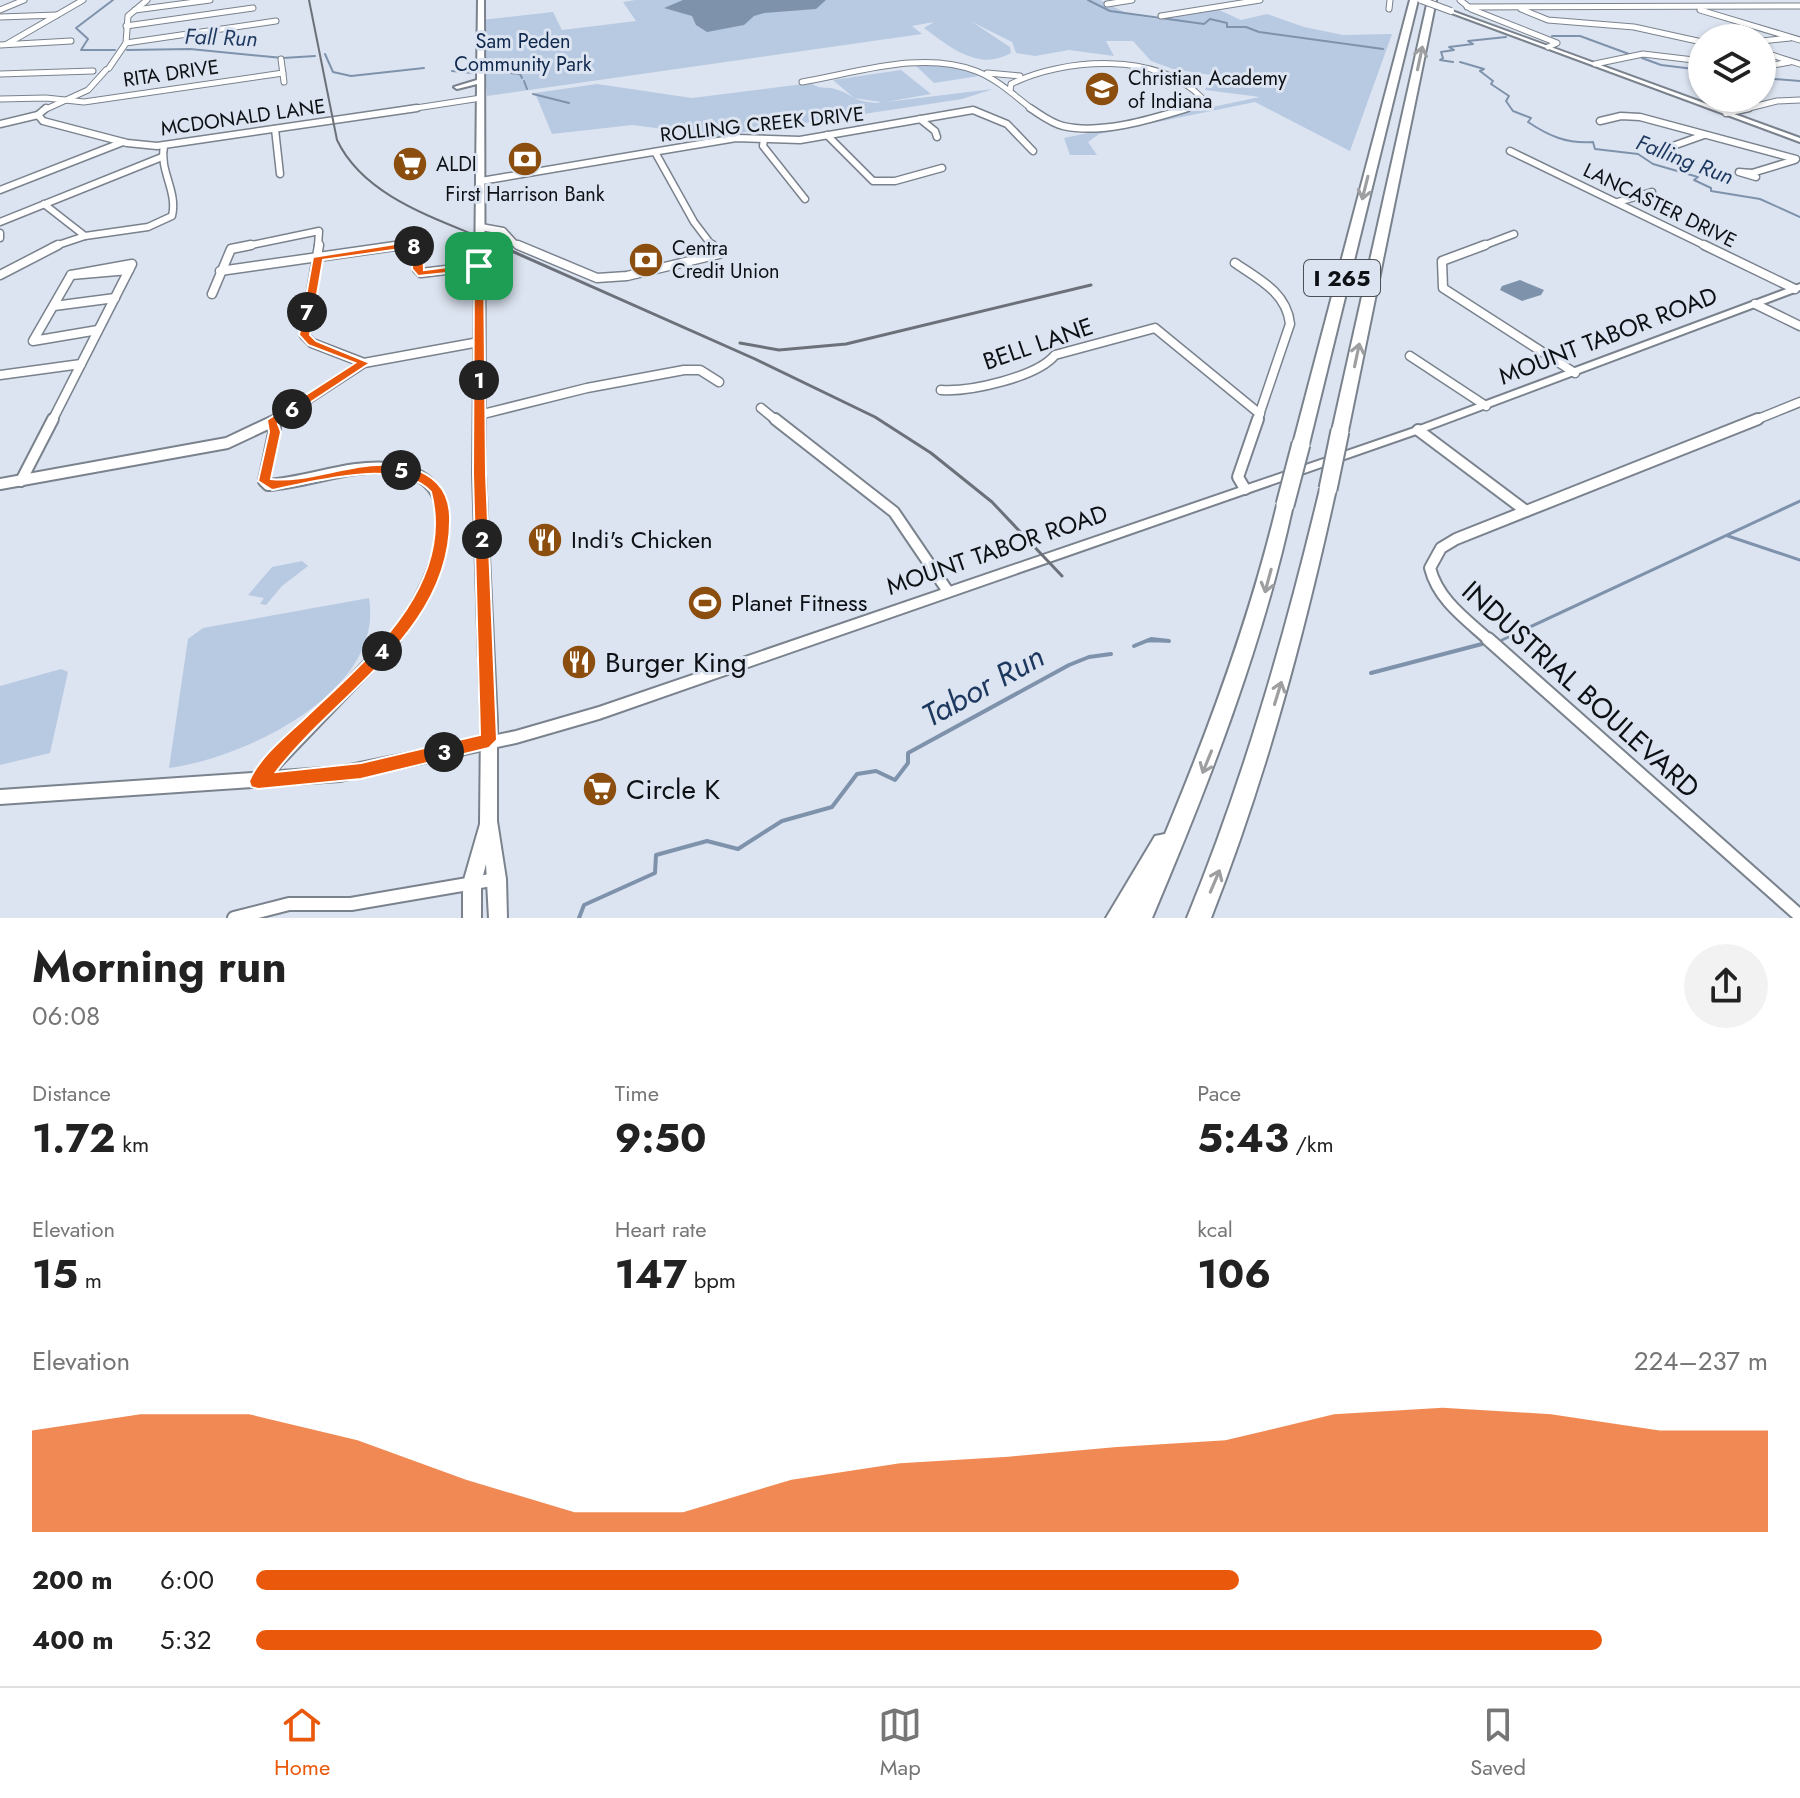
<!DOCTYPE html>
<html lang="en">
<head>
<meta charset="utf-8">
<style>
  body { margin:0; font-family:Jost,sans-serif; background:#f2f2f2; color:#222; height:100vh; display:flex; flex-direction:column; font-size:30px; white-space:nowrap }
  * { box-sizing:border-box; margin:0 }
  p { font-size:26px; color:#767676 }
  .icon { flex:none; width:44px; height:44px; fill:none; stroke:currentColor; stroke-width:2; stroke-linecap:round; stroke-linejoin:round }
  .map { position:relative; height:918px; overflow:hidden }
  .drawer { display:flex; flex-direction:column; background:#fff; flex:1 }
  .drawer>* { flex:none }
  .buttons { position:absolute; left:1688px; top:24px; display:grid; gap:16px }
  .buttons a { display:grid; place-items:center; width:88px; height:88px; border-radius:50%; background:#fff; box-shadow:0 2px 6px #0004; font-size:40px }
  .pin { position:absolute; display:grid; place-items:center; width:68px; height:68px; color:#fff; margin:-34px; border-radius:16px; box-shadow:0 4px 12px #0006 }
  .km { position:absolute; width:40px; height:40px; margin:-20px; border-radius:50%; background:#222; color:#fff; font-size:22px; line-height:40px; text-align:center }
  .round { display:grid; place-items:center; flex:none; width:84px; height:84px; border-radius:42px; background:#f2f2f2 }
  .overview { display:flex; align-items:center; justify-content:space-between; height:136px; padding:0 32px }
  h1 { font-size:44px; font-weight:700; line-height:60px }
  .metrics { display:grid; grid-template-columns:repeat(3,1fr); gap:12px; height:136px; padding:8px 32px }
  .metrics div { display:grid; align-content:center }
  .metrics b { font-size:40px; font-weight:700 }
  .metrics small { font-size:22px; font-weight:400 }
  .metrics p { font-size:22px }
  .chart { height:224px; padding:16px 32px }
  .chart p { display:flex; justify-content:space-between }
  .chart svg { width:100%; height:144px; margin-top:8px; fill:#ea580c; opacity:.7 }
  ul { padding:0 32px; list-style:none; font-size:26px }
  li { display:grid; grid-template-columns:128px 96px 1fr; align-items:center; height:60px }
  li i { height:20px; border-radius:10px; background:#ea580c }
  .tab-bar { display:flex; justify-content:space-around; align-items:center; height:112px; border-top:2px solid #e0e0e0; background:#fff; font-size:22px; color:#767676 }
  .tab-bar a { display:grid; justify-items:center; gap:4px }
  .tab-bar .on { color:#ea580c }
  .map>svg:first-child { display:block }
  .green { fill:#b8c9e2 }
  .water { fill:#7f92ac }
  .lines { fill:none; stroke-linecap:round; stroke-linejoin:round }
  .stream-far2 { stroke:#7f92ac; stroke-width:2 }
  .stream-far1 { stroke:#7f92ac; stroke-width:3 }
  .stream { stroke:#7f92ac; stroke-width:4 }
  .minor-far4-casing { stroke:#7a828d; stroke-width:7 }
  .minor-far3-casing { stroke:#7a828d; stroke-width:9 }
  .minor-far2-casing { stroke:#7a828d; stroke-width:11 }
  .minor-far1-casing { stroke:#7a828d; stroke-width:14 }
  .minor-casing { stroke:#7a828d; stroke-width:16 }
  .tertiary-casing { stroke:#7a828d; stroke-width:4 }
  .secondary-casing { stroke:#7a828d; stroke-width:4 }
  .motorway-casing { stroke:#7a828d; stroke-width:4 }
  .minor-far4 { stroke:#fff; stroke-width:5 }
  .minor-far3 { stroke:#fff; stroke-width:6 }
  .minor-far2 { stroke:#fff; stroke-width:8 }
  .minor-far1 { stroke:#fff; stroke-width:10 }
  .minor { stroke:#fff; stroke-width:12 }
  .tertiary { fill:#fff; fill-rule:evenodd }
  .secondary { fill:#fff; fill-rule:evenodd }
  .motorway { fill:#fff; fill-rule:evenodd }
  .rail-far1 { stroke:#6c7179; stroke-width:2 }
  .rail { stroke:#6c7179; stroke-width:3 }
  .tertiary-bridge-casing { stroke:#7a828d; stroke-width:8; stroke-linecap:butt }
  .motorway-bridge-casing { stroke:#7a828d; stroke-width:21; stroke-linecap:butt }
  .tertiary-bridge { stroke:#fff; stroke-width:6 }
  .motorway-bridge { stroke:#fff; stroke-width:17 }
  .oneway { stroke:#9e9fa1 }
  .route { fill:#ea580c; stroke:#fff; stroke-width:2; fill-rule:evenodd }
  .labels { text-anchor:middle; stroke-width:6; stroke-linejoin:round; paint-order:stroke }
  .far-park-label { font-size:20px; fill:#0f284d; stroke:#dce4f1 }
  .far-street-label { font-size:20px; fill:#0d1014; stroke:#dce4f1 }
  .far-poi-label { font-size:20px; fill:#0d1014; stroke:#dce4f1; text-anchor:start }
  .far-water-label { font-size:22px; font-style:italic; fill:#1d385e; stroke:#dce4f1 }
  .shield { fill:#dce4f1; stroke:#4b5056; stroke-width:2 }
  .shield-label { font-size:22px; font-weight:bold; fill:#0d1014 }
  .street-label { font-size:24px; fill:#0d1014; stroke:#dce4f1 }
  .poi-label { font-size:24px; fill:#0d1014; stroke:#dce4f1; text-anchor:start }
  .near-poi-label { font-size:28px; fill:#0d1014; stroke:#dce4f1; text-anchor:start }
  .near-street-label { font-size:28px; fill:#0d1014; stroke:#dce4f1 }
  .near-water-label { font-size:32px; font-style:italic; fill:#1d385e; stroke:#dce4f1 }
</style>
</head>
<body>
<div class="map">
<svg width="1800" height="918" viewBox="0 0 1800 918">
  <rect width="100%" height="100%" fill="#dce4f1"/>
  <g class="green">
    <path d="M635,0H1100L1128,14L1156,19L1217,9L1241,20L1267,14L1304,27L1343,35L1392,34L1350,151L1255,102L1099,134L1088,142L1097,155H1070L1064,138L1260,97L1205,90L1211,75L1173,69L1151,61L1133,41H1106L1114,56L1069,50L1035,56L1016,53L1012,42L972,22L1010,47L1011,53C978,72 949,46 924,28L934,22L912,26L922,34L487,96L481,20L553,12L562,30L636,21L623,2Z"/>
    <polygon points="935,65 960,68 979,76 934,83 916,66"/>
    <path d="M901,70L931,94L886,102L993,89L962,99L719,136L632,125L552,134L535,93L597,84L692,98L811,83C820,90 825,86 835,89C853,94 852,102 878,103L881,102L854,98L833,80Z"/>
    <polygon points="302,561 308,566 282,586 266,605 260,604 264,598 248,595 272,567"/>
    <path d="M369,598C385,692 244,758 169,768L188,639L203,628Z"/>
    <polygon points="61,669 68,672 50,753 0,765 0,686"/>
  </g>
  <g class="water">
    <polygon points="683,0 826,0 816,9 764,13 754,16 744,25 707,32 696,25 692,16 664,8"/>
    <polygon points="1520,280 1544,290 1541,295 1522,301 1500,290 1502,286"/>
  </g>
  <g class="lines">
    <g class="stream-far2">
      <polyline points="113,0 76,28 88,39 81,50 115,50"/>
      <polyline points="1088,0 1110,11 1204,24 1210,19 1227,23 1227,27 1246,27 1259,32 1383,49"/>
      <polyline points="1552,36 1580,36 1629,54"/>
      <polyline points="127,50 190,49 283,58 315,56"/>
      <polyline points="325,54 333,72 351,76 424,68"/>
      <polyline points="1642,58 1661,65 1702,70"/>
      <polyline points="1453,62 1440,60 1443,58 1441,52 1454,50 1449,47 1473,44 1468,41 1506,37"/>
      <path d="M1460,62L1484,69L1480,71L1493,81L1491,84L1509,96L1506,101L1513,111L1531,118L1528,122C1549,136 1567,144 1593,142L1595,149L1638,154L1653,164L1698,177L1694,180L1711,188V191L1760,199L1800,217"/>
      <polyline points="452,71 473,73"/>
      <polyline points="490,71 520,74 522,78"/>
      <polyline points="1762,78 1800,81"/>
      <polyline points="524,81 527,89"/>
      <polyline points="533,94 569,103"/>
    </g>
    <g class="stream-far1">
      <polyline points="1728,536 1800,560"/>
      <polyline points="1502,640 1800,501"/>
      <polyline points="1147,641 1165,641"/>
    </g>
    <g class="stream">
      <polyline points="1134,646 1151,639 1169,641"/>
      <polyline points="1371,673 1482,644"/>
      <polyline points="579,918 584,905 655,873 656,855 707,841 738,849 782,821 832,807 857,774 876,771 895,780 908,763 908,753 1069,665 1089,657 1111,654"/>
    </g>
    <g class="minor-far4-casing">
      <g id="minor-far4">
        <polyline points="1460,0 1471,9 1557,43 1548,47"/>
        <polyline points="1107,4 1132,0"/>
        <polyline points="1467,7 1800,6"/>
        <polyline points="1389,9 1390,0"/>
        <polyline points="1521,9 1548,20 1634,27 1702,42"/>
        <polyline points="0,10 24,0"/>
        <polyline points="135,10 210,0"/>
        <polyline points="1700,10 1800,40"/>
        <polyline points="1161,16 1260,0"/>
        <polyline points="0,17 57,15"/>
        <polyline points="126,26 253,8"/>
        <polyline points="1762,41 1790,38"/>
        <polyline points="126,43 128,16 147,0"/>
        <polyline points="7,44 83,0"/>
        <polyline points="0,45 71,41"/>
        <polyline points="1762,52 1800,64"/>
        <polyline points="281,59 284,82"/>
        <polyline points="1595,64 1643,54 1702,61"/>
        <polyline points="1762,67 1790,62"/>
        <polyline points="109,68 126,43 276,21"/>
        <polyline points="987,73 1020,76"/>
        <polyline points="0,74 93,71"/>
        <path d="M802,82C856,73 922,50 976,71C997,79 1015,96 1033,110"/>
        <path d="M1010,91L1011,84C1063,58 1159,51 1202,98L1197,104L1182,110"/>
        <polyline points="0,99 46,98 84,102 283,73"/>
        <polyline points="44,110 88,90 106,70"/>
        <polyline points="403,110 481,98"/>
        <polyline points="1741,110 1777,101 1800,100"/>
      </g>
    </g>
    <g class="minor-far3-casing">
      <g id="minor-far3">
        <path d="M1030,108C1041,115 1051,123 1063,126C1101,135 1152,119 1188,108"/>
        <polyline points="1726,113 1749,108"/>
        <polyline points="38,115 43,121 127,143 157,146 417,108"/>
        <polyline points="38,115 46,108"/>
        <polyline points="920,119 935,131 937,137"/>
        <polyline points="1600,121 1621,116 1640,117 1796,159"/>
        <polyline points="0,124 38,115"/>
        <polyline points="275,129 280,174"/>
        <polyline points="827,135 873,181 895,181 942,168"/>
        <polyline points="764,139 763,146 805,199"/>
        <polyline points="1670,147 1704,135"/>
        <polyline points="1510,151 1708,247"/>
        <polyline points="655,152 694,222 713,247"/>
        <polygon points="1739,172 1752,173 1756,177"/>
        <polyline points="1752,173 1795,160"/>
        <polyline points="481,181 736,138 800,140 973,110 1007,124 1033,151"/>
        <polyline points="0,190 123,142"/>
        <polyline points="1618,202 1652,192"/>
        <path d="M44,204L85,236L148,227L172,216C178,191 159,171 164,146"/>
        <polyline points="0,222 162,157"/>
        <polyline points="481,227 503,231 514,243 523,247"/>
        <polyline points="0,233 0,238"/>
        <polyline points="52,247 85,236"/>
        <polyline points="242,247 319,231 318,247"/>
        <polyline points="389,247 409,247"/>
        <polyline points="1480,247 1514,234"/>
      </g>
    </g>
    <g class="minor-far2-casing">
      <g id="minor-far2">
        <polyline points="319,245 304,335 312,343 364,363"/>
        <polyline points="518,245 597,278 627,276 719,254 712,245"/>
        <polyline points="1485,245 1442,261 1443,288 1575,373"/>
        <polyline points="1704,245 1795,289"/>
        <path d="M1235,263C1259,279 1287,293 1290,324L1257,421"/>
        <polygon points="132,264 129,270 71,275"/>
        <polyline points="220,271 402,245 418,249 417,269 421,273 479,266"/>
        <polyline points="0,275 58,245"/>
        <polyline points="71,275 33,341 98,330"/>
        <polyline points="212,294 231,249 251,245"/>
        <polyline points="1755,304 1800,326"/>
        <polyline points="54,306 115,298"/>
        <polyline points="1410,356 1486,406"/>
        <polyline points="0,375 81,364"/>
        <path d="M941,390C970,392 1037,377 1055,355L1155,328L1260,414"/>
        <polyline points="761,408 777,421"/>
        <polyline points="479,415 587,388 684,370 700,370 719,382"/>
        <polyline points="52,421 129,270"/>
        <polyline points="275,421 364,363 479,342"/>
        <polyline points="1753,421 1800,402"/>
      </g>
    </g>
    <g class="minor-far1-casing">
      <g id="minor-far1">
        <polyline points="775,419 894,512 947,590"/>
        <path d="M271,423L275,428L264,481L268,485C309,482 350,464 390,468C487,477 428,598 392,641"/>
        <polyline points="1418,430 1526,511"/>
        <polyline points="21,481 53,419"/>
        <polyline points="0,484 227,443 278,419"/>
        <polyline points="1245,489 1238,477 1258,419"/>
        <path d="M1490,641C1466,619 1438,600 1430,568L1441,548L1456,539L1758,419"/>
      </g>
    </g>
    <g class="minor-casing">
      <g id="minor">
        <polyline points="1488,639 1800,916"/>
        <polyline points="258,781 394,639"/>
        <polyline points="234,918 289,904 351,904 497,879"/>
      </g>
    </g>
    <g class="tertiary-casing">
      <g id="tertiary">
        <polygon points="1449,10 1800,138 1800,142 1449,12"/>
        <polygon points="1800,284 1800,290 1422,432 599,719 516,743 340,781 0,804 0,790 340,767 516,731 599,707 1414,428"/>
      </g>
    </g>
    <g class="secondary-casing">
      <polygon id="secondary" points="478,0 484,0 485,474 497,723 497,821 506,879 507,918 489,918 486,864 481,883 481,918 463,918 463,883 480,824 481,723 473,474 477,84 457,89 454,87 477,80"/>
    </g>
    <g class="motorway-casing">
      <g id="motorway">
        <polygon points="1410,0 1418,0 1309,444 1301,449 1293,444"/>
        <polygon points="1428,0 1436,0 1348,431 1340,436 1332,431"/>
        <path d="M1328,483L1336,489C1304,635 1266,778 1211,918H1187C1244,779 1285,635 1320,489Z"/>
        <path d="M1285,499L1293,505C1262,648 1209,783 1152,918H1106L1155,836L1165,834L1172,817C1214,715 1251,613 1277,505Z"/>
      </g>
    </g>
    <use href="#minor-far4" class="minor-far4"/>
    <use href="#minor-far3" class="minor-far3"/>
    <use href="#minor-far2" class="minor-far2"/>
    <use href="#minor-far1" class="minor-far1"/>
    <use href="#minor" class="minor"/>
    <use href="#tertiary" class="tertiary"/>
    <use href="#secondary" class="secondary"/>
    <use href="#motorway" class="motorway"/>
    <path class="rail-far1" d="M309,0L337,140C366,201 446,221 503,247"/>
    <g class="rail">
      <polyline points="498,245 755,359 875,417 931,453 992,502 1062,576"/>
      <polyline points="740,343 779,350 846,344 1091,285"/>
    </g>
    <g class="tertiary-bridge-casing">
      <polyline id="tertiary-bridge" points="1421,0 1451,11"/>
    </g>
    <g class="motorway-bridge-casing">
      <g id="motorway-bridge">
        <polyline points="1328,489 1340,431"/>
        <polyline points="1285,505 1301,444"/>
      </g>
    </g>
    <use href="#tertiary-bridge" class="tertiary-bridge"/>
    <use href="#motorway-bridge" class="motorway-bridge"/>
  </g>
  <defs><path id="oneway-shaft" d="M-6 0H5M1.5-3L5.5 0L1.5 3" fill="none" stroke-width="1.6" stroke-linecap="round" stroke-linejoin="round" transform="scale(2)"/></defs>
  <g class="oneway">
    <use href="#oneway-shaft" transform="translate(1420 58) rotate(-78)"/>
    <use href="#oneway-shaft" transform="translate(1365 188) rotate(104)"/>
    <use href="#oneway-shaft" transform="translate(1357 355) rotate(-78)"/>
    <use href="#oneway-shaft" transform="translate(1268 581) rotate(105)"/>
    <use href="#oneway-shaft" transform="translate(1278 693) rotate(-73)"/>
    <use href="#oneway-shaft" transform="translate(1207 762) rotate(112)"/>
    <use href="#oneway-shaft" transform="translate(1215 881) rotate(-67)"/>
  </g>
  <path class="route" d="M408,242L423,249L424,270L479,263L484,266L486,474L497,740L489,748L361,779L258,789L251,787L249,781C260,756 286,736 306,717C367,659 455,586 431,492C399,457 314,482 272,490L258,481L269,432L267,420L355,363L308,345L299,335L313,257ZM407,248L413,251L412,269L418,276L474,270L473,474L480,735L361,763L276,772C337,692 453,630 450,516C449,490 435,475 411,468C365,455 312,484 271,479L281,432L278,424L370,363L316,341L310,335L323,260Z"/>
  <defs>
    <g id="school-disc" transform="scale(1.8)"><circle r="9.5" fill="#8b4e0f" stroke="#dce4f1"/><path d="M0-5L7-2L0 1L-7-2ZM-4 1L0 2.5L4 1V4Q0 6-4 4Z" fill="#fff"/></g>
    <g id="bank-disc" transform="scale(1.8)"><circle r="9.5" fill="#8b4e0f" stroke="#dce4f1"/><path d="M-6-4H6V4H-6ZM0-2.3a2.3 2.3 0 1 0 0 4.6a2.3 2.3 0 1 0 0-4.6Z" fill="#fff"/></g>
    <g id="supermarket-disc" transform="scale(1.8)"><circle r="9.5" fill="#8b4e0f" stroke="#dce4f1"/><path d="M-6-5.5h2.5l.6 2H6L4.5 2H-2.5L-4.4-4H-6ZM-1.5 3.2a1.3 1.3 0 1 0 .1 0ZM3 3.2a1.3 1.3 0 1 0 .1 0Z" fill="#fff"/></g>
    <g id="restaurant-disc" transform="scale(1.8)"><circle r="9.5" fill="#8b4e0f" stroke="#dce4f1"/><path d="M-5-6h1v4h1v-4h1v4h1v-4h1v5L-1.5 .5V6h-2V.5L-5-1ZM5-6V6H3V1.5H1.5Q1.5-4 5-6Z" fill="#fff"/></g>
    <g id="stadium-disc" transform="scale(1.8)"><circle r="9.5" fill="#8b4e0f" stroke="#dce4f1"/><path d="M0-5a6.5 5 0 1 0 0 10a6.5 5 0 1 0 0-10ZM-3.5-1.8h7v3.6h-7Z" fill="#fff"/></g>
  </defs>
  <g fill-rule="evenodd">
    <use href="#school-disc" x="1102" y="89"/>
    <use href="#bank-disc" x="525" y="159"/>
    <use href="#supermarket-disc" x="410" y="164"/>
    <use href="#bank-disc" x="646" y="260"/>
    <use href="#restaurant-disc" x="545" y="540"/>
    <use href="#stadium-disc" x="705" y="603"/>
    <use href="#restaurant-disc" x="579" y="662"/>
    <use href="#supermarket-disc" x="600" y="789"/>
  </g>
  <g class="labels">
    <g class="far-park-label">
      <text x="523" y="48">Sam Peden<tspan x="523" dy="23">Community Park</tspan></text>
    </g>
    <g class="far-street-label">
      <text transform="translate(171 73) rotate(-8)" y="7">RITA DRIVE</text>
      <text transform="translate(243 117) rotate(-8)" y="7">MCDONALD LANE</text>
      <text transform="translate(762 124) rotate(-6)" y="7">ROLLING CREEK DRIVE</text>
      <text transform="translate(1660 205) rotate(26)" y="7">LANCASTER DRIVE</text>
    </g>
    <g class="far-poi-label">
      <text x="1128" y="85">Christian Academy<tspan x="1128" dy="23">of Indiana</tspan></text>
      <text x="436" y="171">ALDI</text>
      <text x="525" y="201" text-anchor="middle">First Harrison Bank</text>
      <text x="672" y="255">Centra<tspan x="672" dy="23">Credit Union</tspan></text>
    </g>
    <g class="far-water-label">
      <text transform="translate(221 37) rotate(2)" y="8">Fall Run</text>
      <text transform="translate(1685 159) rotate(21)" y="8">Falling Run</text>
    </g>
    <rect class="shield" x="1304" y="260" width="76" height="36" rx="6"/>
    <g class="shield-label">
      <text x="1342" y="286">I 265</text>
    </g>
    <g class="street-label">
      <text transform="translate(1608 336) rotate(-21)" y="8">MOUNT TABOR ROAD</text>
      <text transform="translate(1038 344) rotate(-19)" y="8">BELL LANE</text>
      <text transform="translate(997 550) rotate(-19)" y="8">MOUNT TABOR ROAD</text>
    </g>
    <g class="poi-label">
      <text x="571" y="548">Indi's Chicken</text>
      <text x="731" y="611">Planet Fitness</text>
    </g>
    <g class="near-poi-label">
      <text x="605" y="672">Burger King</text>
      <text x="626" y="799">Circle K</text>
    </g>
    <g class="near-street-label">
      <text transform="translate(1581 689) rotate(42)" y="10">INDUSTRIAL BOULEVARD</text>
    </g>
    <g class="near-water-label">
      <text transform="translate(983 686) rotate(-29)" y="11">Tabor Run</text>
    </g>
  </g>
</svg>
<div class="buttons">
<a><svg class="icon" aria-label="layers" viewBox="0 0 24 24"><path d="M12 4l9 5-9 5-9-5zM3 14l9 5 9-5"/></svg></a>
</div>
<div class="pin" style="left:479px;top:266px;background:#1e9e55"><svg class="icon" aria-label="arrive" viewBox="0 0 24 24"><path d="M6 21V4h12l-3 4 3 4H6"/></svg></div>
<b class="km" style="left:479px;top:380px">1</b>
<b class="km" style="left:482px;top:539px">2</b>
<b class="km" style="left:444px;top:752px">3</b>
<b class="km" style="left:382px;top:651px">4</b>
<b class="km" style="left:401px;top:470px">5</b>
<b class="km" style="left:292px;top:409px">6</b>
<b class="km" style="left:307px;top:312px">7</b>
<b class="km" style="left:414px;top:246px">8</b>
</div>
<section class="drawer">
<div class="overview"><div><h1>Morning run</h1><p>06:08</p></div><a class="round"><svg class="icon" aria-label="share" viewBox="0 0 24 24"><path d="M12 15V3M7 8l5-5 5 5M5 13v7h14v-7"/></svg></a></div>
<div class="metrics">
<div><p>Distance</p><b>1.72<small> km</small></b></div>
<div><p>Time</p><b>9:50</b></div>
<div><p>Pace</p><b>5:43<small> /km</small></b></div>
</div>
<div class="metrics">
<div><p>Elevation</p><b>15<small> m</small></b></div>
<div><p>Heart rate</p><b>147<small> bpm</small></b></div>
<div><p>kcal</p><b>106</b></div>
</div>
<div class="chart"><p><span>Elevation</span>224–237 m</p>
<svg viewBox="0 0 160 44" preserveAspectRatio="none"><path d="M0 44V13L10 8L20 8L30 16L40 28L50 38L60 38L70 28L80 23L90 21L100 18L110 16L120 8L130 6L140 8L150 13L160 13V44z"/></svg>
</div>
<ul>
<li><b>200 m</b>6:00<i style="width:65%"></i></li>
<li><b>400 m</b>5:32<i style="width:89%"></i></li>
</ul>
</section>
<nav class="tab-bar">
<a class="on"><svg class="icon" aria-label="home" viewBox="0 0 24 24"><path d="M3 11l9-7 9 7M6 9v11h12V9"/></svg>Home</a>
<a><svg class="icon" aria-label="map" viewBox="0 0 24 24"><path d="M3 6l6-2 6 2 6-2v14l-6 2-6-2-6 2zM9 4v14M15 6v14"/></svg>Map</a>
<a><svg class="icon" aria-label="saved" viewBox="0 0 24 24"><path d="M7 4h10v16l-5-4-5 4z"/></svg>Saved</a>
</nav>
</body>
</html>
